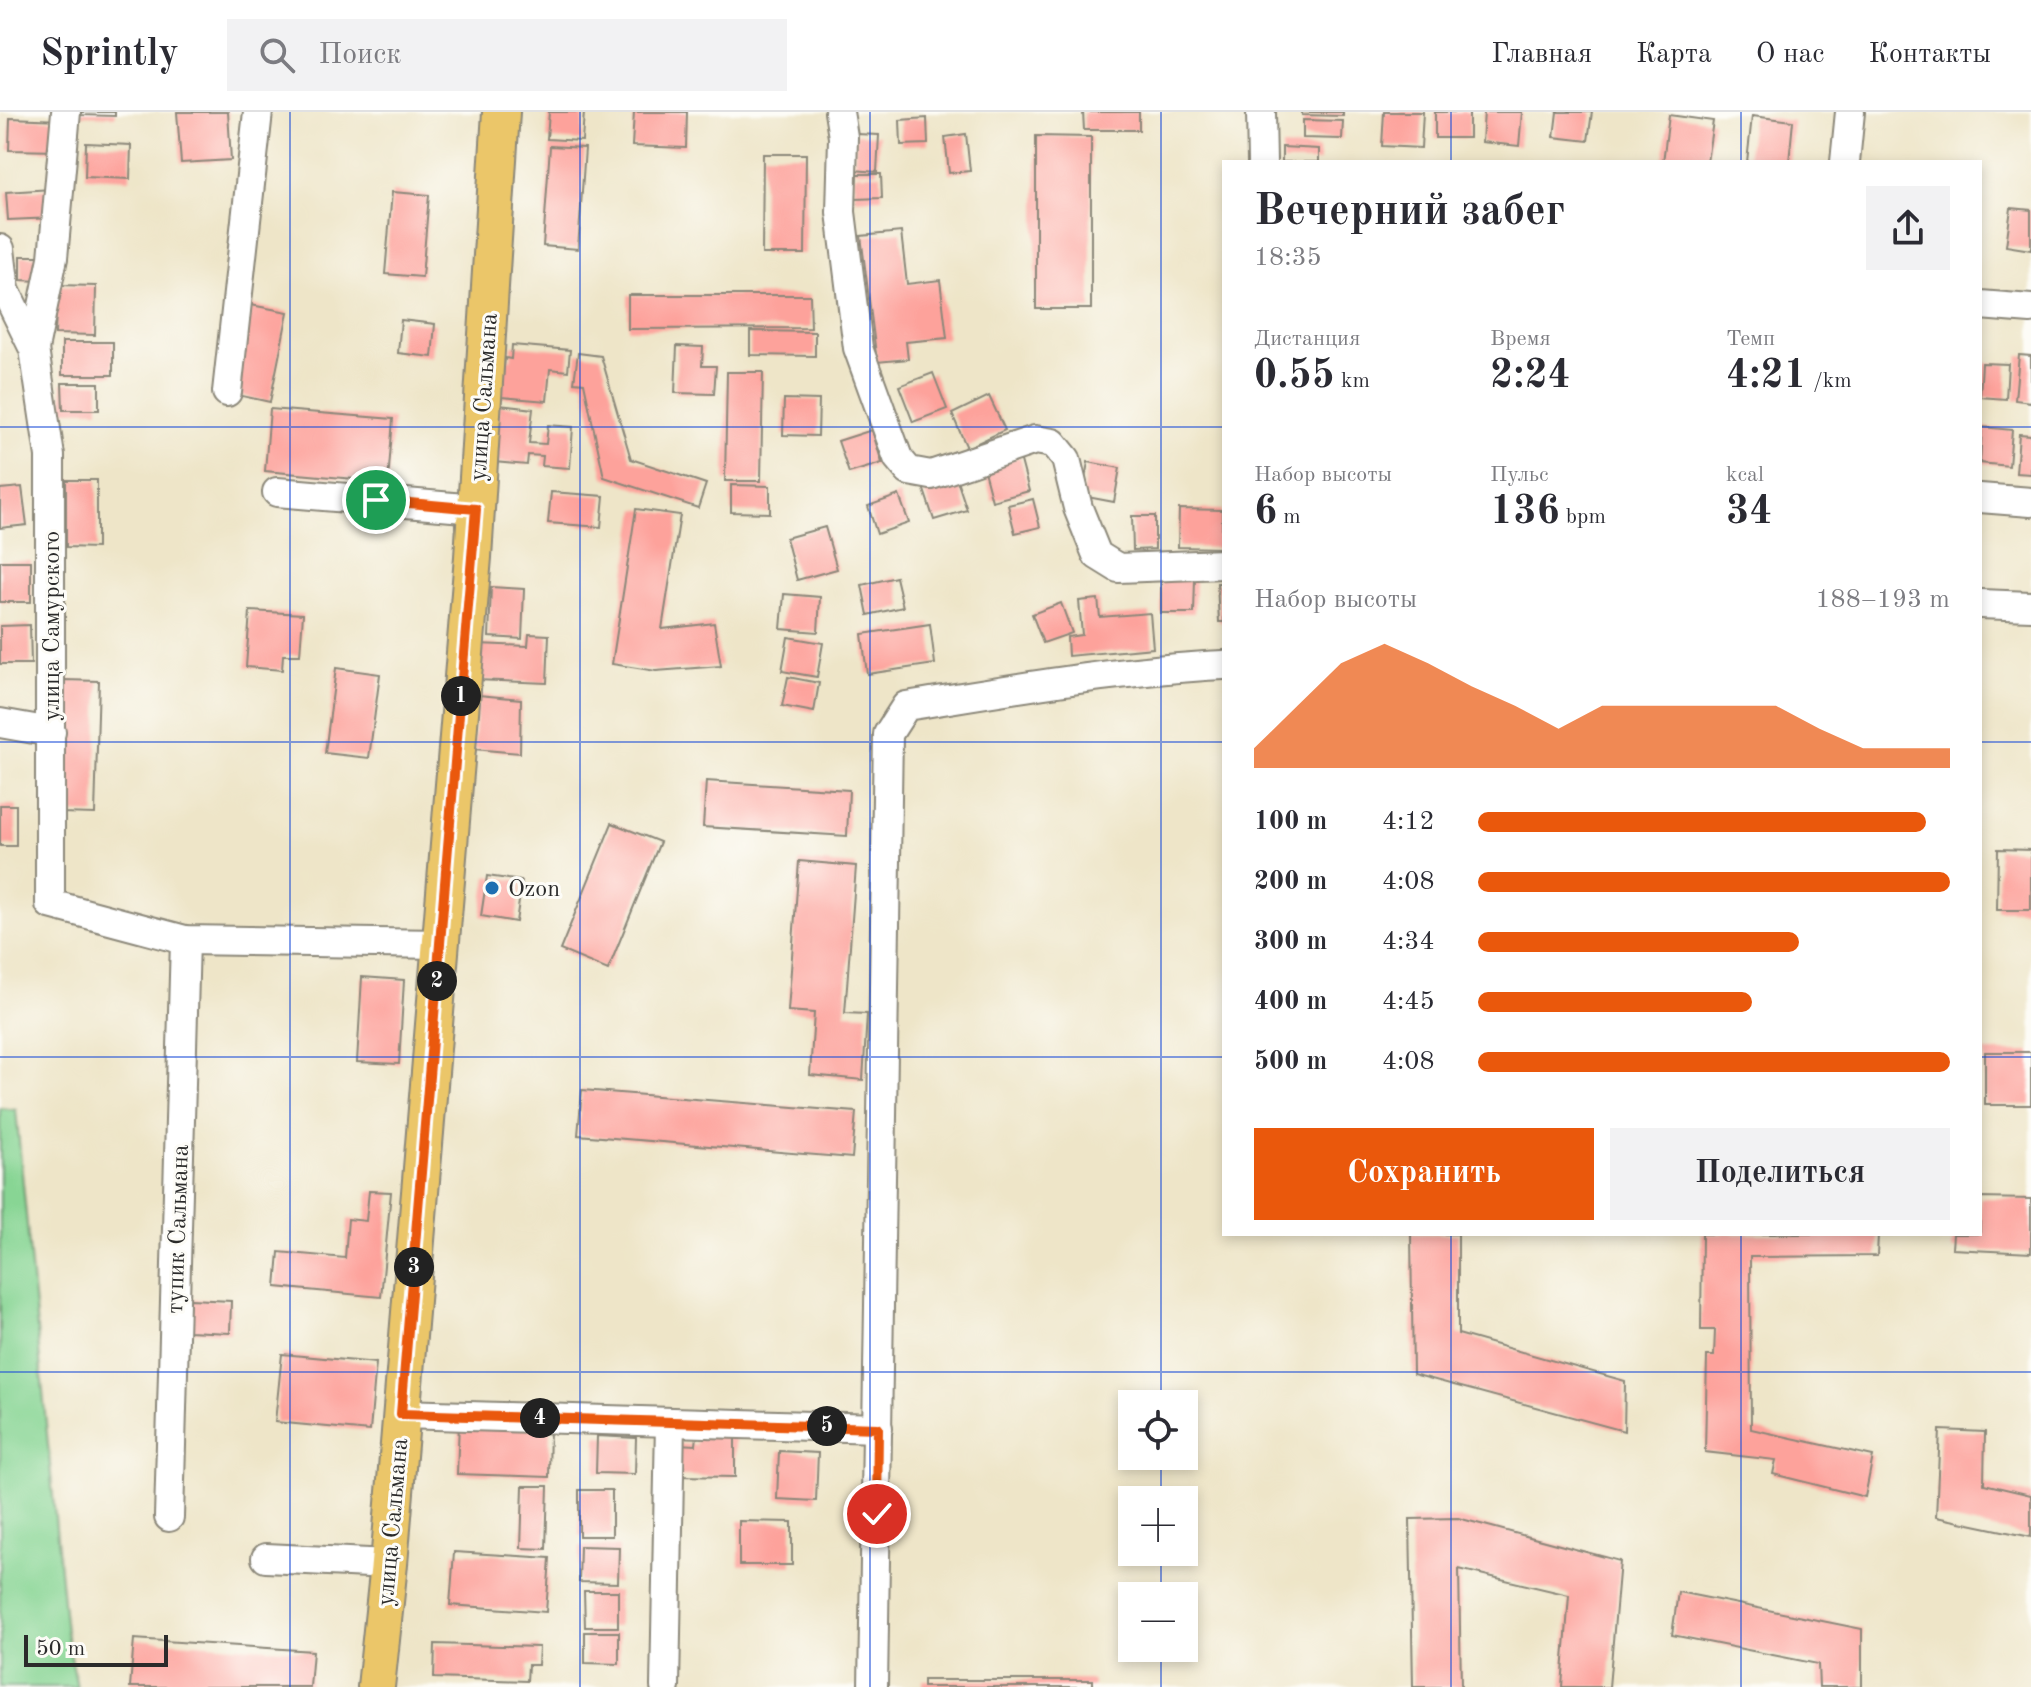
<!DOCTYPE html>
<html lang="ru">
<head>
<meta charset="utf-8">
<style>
  body { margin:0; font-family:"Old Standard TT",serif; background:#f2f2f3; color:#2b2b33; height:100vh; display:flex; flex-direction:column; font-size:30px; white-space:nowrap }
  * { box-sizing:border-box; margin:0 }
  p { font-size:26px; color:#7c7c81 }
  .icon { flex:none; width:44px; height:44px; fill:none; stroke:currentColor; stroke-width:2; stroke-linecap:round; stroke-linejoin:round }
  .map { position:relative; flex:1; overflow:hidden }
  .sheet { position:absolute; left:1222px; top:48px; width:760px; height:1076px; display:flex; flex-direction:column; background:#fff; border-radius:0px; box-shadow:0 4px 12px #0003 }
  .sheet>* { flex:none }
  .tools { position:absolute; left:1118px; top:1278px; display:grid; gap:16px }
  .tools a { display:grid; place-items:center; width:80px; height:80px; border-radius:0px; background:#fff; box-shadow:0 4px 12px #0003; font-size:40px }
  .scale { position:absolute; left:24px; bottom:20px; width:144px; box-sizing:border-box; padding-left:8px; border:4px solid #2b2b2b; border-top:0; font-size:22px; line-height:28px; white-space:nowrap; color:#2b2b2b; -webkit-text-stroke:6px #fdfcf7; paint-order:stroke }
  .pin { position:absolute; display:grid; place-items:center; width:68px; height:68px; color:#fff; margin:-34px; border:4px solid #fff; border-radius:50%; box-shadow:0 2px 8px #0007 }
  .km { position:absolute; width:40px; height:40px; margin:-20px; border-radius:50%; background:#222; color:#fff; font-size:22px; line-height:40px; text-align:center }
  .round { display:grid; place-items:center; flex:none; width:84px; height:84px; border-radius:0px; background:#f2f2f3 }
  .headline { display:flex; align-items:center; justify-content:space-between; height:136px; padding:0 32px }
  h1 { font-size:44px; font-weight:700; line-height:60px }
  .figures { display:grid; grid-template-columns:repeat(3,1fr); gap:12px; height:136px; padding:8px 32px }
  .figures div { display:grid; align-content:center }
  .figures b { font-size:40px; font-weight:700 }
  .figures small { font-size:22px; font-weight:400 }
  .figures p { font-size:22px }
  .chart { height:224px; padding:16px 32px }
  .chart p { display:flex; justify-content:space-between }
  .chart svg { width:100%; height:144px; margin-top:8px; fill:#ea580c; opacity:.7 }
  .primary-button { display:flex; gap:16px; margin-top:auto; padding:16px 32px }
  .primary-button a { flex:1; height:92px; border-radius:0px; background:#ea580c; color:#fff; font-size:32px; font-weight:700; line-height:92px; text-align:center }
  .primary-button a+a { background:#f2f2f3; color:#2b2b33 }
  ul { padding:0 32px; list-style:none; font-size:26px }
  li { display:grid; grid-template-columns:128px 96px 1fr; align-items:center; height:60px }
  li i { height:20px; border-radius:10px; background:#ea580c }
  header { display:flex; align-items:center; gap:48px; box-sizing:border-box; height:112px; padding:0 40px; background:#fff; border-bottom:2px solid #e1e1e2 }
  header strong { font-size:38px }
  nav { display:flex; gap:44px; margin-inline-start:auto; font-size:28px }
  .search { width:560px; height:72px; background:#f2f2f3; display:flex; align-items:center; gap:20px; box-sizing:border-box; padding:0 28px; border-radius:0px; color:#7c7c81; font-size:30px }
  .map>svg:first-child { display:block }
  .green { fill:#88d594; stroke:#5a8060; stroke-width:2 }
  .building { fill:#fda29b }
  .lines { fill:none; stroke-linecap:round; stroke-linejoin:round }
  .minor-casing { stroke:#8c887a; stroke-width:32 }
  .major-casing { stroke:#8c887a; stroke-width:40 }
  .minor { stroke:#fff; stroke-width:28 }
  .major { stroke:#ebc669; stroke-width:36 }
  .route-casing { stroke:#fff; stroke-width:16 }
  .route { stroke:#ea580c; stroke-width:10 }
  .grid { fill:none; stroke:#1d4ed8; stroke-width:2; stroke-opacity:0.55 }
  .poi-dot { fill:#1f6fb2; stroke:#fdfcf7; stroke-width:3 }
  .labels { text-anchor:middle; stroke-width:6; stroke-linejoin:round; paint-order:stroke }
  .street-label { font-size:24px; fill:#2b2b2b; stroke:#fdfcf7 }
  .poi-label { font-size:24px; fill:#2b2b2b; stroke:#fdfcf7; text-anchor:start }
</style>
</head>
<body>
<header>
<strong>Sprintly</strong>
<div class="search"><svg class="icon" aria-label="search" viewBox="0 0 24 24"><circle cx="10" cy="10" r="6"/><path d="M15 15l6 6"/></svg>Поиск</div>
<nav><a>Главная</a><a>Карта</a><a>О нас</a><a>Контакты</a></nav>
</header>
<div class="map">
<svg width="2031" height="1575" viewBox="0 0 2031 1575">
  <rect width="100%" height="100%" fill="#fdfcf7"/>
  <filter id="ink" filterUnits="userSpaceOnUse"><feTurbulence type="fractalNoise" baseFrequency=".0125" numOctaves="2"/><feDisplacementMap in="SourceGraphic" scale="16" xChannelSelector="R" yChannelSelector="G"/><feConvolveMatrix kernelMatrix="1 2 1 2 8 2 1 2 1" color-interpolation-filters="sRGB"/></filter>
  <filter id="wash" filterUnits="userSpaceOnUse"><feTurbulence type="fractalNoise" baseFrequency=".006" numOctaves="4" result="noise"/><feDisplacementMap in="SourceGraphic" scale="32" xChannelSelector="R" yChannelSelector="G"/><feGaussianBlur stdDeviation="1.8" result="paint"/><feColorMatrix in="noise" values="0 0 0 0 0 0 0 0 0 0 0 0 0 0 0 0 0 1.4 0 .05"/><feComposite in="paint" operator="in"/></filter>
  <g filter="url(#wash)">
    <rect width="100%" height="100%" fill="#eee5c8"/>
    <polygon class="green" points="0,996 16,998 66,1520 77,1575 0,1575"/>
    <g id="blocks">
      <g class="building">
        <polygon points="81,0 115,0 115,4 81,3"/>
        <polygon points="177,0 228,0 231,48 181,51"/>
        <polygon points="549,0 584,0 582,29 547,27"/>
        <polygon points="634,0 687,0 686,36 632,34"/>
        <polygon points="1083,0 1139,0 1139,18 1084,18"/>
        <polygon points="1302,0 1343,0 1343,4 1302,3"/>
        <polygon points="1384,0 1423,0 1421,36 1382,34"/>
        <rect x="1435" y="0" width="34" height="26"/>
        <polygon points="1484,0 1522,0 1519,34 1482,30"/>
        <polygon points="1557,0 1592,0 1588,29 1554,25"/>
        <polygon points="1669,3 1713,9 1707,50 1663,50"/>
        <polygon points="1752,4 1793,9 1789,50 1747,50"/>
        <polygon points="10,6 61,8 60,39 9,38"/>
        <polygon points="927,6 928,32 901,33 900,8"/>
        <polygon points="1303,8 1343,9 1342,27 1303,26"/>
        <polygon points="856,22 879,23 877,60 854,58"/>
        <polygon points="966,22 970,59 949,61 945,25"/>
        <polygon points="1036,24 1091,25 1091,197 1036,197"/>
        <polygon points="86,31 131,33 130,67 85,65"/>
        <polygon points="550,34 585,36 578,137 543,134"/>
        <polygon points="1282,35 1319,37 1319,50 1282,50"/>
        <polygon points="763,42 806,42 805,142 762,142"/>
        <polygon points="854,62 881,62 882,86 855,87"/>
        <polygon points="51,77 53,106 8,108 6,80"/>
        <polygon points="392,80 429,83 422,165 385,162"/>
        <polygon points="2011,96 2031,98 2031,138 2006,134"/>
        <polygon points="901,120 907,172 940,168 947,226 906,230 908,247 877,250 861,124"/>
        <polygon points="21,144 39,144 38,169 21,168"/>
        <polygon points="57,173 96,174 95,223 55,222"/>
        <polygon points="628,183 810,183 811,216 628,217"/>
        <polygon points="251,193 288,200 270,290 233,282"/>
        <polygon points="401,208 435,212 432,245 398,241"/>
        <polygon points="750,219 815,220 815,244 750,243"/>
        <rect x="62" y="230" width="51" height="33"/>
        <polygon points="512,233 570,238 568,259 550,257 547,289 501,285 505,246 511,247"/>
        <polygon points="677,234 703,235 702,254 716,254 714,282 675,281"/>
        <polygon points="578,241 601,244 631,347 706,372 698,396 604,365 584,271 574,270"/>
        <polygon points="2019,243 2031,244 2031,290 2015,288"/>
        <polygon points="1982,251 2008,252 2006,287 1980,285"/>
        <polygon points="727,260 763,260 761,369 725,369"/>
        <polygon points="933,261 947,297 913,310 899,274"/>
        <polygon points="62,271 99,271 99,298 63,298"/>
        <polygon points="989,284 1005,318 967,336 952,302"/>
        <polygon points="784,287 819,288 818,324 783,323"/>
        <polygon points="499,293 533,297 529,331 546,332 548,313 573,315 570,356 542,354 543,344 528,343 527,353 494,350"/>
        <polygon points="270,297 393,307 388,370 265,359"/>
        <polygon points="1982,315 2012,318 2009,354 1980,351"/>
        <polygon points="872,318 882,351 849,361 838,329"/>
        <polygon points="2019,322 2031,323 2031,362 2016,361"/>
        <polygon points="1020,345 1029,379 992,389 983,355"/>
        <polygon points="1088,350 1120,356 1114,390 1082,384"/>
        <polygon points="956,365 967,398 934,408 923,375"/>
        <polygon points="66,368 97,368 97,436 66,435"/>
        <polygon points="731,373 770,374 770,401 731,400"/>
        <polygon points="22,375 27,413 0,416 0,377"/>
        <polygon points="551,380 604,384 601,415 548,411"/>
        <polygon points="899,383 909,411 877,422 868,394"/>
        <polygon points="1033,387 1040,415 1015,421 1008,393"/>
        <polygon points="636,397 680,403 662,517 714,511 721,554 656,559 612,552"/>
        <polygon points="1179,397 1222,398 1222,436 1178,435"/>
        <polygon points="1132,404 1155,404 1155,437 1133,438"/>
        <polygon points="825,415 837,457 797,468 786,426"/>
        <rect x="0" y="449" width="31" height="41"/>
        <polygon points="896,465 903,495 868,503 862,473"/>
        <polygon points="1161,466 1195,467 1194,501 1161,501"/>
        <polygon points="1217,471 1224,471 1224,510 1219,510"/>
        <polygon points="491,475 524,477 522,527 489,525"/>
        <polygon points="784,482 820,485 818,520 781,517"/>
        <polygon points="1098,487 1100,505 1150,501 1153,536 1068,544 1067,525 1082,523 1079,489"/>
        <polygon points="1061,491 1072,521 1043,531 1032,502"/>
        <polygon points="250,499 303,502 300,543 283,543 282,558 246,555"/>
        <polygon points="930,512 935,552 867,562 862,522"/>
        <polygon points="30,513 31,552 0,552 0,514"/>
        <polygon points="529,522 549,523 547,571 476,568 478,532 528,534"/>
        <polygon points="788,525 823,531 817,565 782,559"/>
        <polygon points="336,556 380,562 369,646 325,641"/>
        <polygon points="788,565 819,571 814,600 782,594"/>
        <polygon points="64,568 99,569 95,702 61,701"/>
        <polygon points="478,583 521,587 520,641 474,637"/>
        <polygon points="706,669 849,678 847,724 703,715"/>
        <rect x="0" y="693" width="16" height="41"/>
        <polygon points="612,711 660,730 608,858 560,838"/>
        <polygon points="1998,737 2031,738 2031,798 1997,798"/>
        <polygon points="799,749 856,754 845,901 867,902 863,968 810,963 814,901 788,899"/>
        <polygon points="487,764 522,769 516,810 481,804"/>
        <polygon points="362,865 404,868 399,952 357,950"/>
        <rect x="1985" y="940" width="46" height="53"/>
        <polygon points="582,978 856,1000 852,1046 578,1023"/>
        <polygon points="369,1079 391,1080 381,1185 276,1175 279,1140 345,1146 348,1107 366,1109"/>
        <polygon points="1980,1086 2031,1087 2031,1141 1952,1137 1953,1122 1980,1122"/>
        <polygon points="1411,1122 1458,1122 1458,1222 1625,1269 1624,1319 1413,1262"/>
        <polygon points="1702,1122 1878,1122 1877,1144 1750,1145 1751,1317 1873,1344 1865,1385 1773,1362 1776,1348 1705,1340 1707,1244 1714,1244 1715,1218 1701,1218"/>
        <polygon points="190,1187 231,1189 230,1221 188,1219"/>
        <polygon points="282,1242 376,1251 370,1319 275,1310"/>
        <polygon points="459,1311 550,1314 549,1365 457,1362"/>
        <polygon points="1940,1318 1985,1320 1984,1372 2031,1383 2031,1425 1936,1405"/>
        <polygon points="597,1324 636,1326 635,1362 596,1361"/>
        <polygon points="697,1324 735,1324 735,1365 676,1364 677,1332 696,1333"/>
        <polygon points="779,1339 818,1341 816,1389 777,1387"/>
        <polygon points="523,1374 548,1374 546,1437 521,1436"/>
        <rect x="579" y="1378" width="33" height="46"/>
        <polygon points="1458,1406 1620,1449 1609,1575 1562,1575 1569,1483 1459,1457 1461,1575 1413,1575 1410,1407"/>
        <polygon points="739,1409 792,1410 792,1453 739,1453"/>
        <polygon points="580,1434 619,1435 618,1471 579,1470"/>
        <polygon points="454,1440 550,1446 546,1500 450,1493"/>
        <polygon points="584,1479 618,1479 618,1515 585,1515"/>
        <polygon points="1678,1480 1862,1517 1862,1575 1819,1575 1818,1552 1672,1523"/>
        <polygon points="585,1520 619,1520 619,1552 585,1551"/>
        <polygon points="134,1527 313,1539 310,1575 130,1575"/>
        <polygon points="435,1532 539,1535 538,1553 528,1553 527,1569 434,1566"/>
        <rect x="923" y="1568" width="170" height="7"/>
      </g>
    </g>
  </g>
  <g filter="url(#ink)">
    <use href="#blocks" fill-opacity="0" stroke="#8c887a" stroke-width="2"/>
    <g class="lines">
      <g class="minor-casing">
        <g id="minor">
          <polyline points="839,0 843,25 841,100 858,236 898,346 909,359 931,363 1035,328 1053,331 1066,347 1078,396 1097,443 1118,456 1224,452"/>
          <polyline points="1261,0 1262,50"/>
          <polyline points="1845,50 1850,0"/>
          <polyline points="0,137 5,178 34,237 50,344 50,792 185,828 441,832"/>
          <polyline points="1980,193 2031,197"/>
          <polyline points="34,237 53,146 66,0"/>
          <polyline points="227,280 258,0"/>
          <polyline points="277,380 476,397"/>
          <polyline points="1980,386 2031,390"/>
          <polyline points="1980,492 2031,494"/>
          <polyline points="0,611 51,620"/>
          <polyline points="401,1302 878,1316"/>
          <polyline points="169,1405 185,828"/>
          <polyline points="266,1446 389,1452"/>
          <polyline points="665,1575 670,1310"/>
          <path d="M873,1575L888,622L906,594C1012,577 1117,558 1224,553"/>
        </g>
      </g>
      <g class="major-casing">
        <polyline id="major" points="376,1575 389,1452 473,445 501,0"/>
      </g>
      <use href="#minor" class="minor"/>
      <use href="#major" class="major"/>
    </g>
  </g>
  <g class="lines" filter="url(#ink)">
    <g class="route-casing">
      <polyline id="route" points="376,388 476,397 401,1302 878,1316 877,1402"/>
    </g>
    <use href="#route" class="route"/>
  </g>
  <path class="grid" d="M290,0V1575M580,0V1575M870,0V1575M1161,0V1292M1451,0V50M1741,0V50M0,315H1224M1980,315H2031M0,630H1224M1980,630H2031M0,945H1224M1980,945H2031M1451,1122V1575M1741,1122V1575M0,1260H2031M1161,1344V1388M1161,1440V1484M1161,1536V1575"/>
  <circle class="poi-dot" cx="492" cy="776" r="8"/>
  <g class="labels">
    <g class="street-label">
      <text transform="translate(483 285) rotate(-86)" y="8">улица Сальмана</text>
      <text transform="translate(51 514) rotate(-90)" y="8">улица Самурского</text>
      <text transform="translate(177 1117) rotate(-88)" y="8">тупик Сальмана</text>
      <text transform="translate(392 1410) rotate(-85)" y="8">улица Сальмана</text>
    </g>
    <g class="poi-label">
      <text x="508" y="784">Ozon</text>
    </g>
  </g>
</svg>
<div class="tools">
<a><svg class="icon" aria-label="locate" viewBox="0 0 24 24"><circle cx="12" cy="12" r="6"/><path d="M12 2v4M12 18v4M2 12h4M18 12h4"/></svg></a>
<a>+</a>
<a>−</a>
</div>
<div class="scale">50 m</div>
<div class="pin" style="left:376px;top:388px;background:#1e9e55"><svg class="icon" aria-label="arrive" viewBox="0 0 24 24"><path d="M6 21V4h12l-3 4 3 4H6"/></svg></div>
<div class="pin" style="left:877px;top:1402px;background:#d93025"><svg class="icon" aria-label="check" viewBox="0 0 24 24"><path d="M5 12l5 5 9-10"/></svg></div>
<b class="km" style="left:461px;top:584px">1</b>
<b class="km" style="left:437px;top:869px">2</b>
<b class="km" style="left:414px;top:1155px">3</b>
<b class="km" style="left:540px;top:1306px">4</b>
<b class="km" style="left:827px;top:1314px">5</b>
<section class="sheet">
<div class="headline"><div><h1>Вечерний забег</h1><p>18:35</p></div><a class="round"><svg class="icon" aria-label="share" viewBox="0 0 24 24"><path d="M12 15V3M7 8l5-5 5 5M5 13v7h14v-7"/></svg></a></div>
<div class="figures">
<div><p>Дистанция</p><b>0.55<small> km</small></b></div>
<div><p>Время</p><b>2:24</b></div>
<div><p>Темп</p><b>4:21<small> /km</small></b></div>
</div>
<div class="figures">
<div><p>Набор высоты</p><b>6<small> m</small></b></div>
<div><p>Пульс</p><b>136<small> bpm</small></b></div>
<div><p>kcal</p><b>34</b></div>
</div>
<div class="chart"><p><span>Набор высоты</span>188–193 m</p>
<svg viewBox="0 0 160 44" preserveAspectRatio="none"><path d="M0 44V38L10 25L20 12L30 6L40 12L50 19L60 25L70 32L80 25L90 25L100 25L110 25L120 25L130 32L140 38L150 38L160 38V44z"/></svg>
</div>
<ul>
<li><b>100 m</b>4:12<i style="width:95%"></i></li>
<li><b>200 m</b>4:08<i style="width:100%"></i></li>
<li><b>300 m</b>4:34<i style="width:68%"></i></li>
<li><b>400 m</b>4:45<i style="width:58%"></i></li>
<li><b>500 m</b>4:08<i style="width:100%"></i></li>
</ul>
<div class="primary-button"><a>Сохранить</a><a>Поделиться</a></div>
</section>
</div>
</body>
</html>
